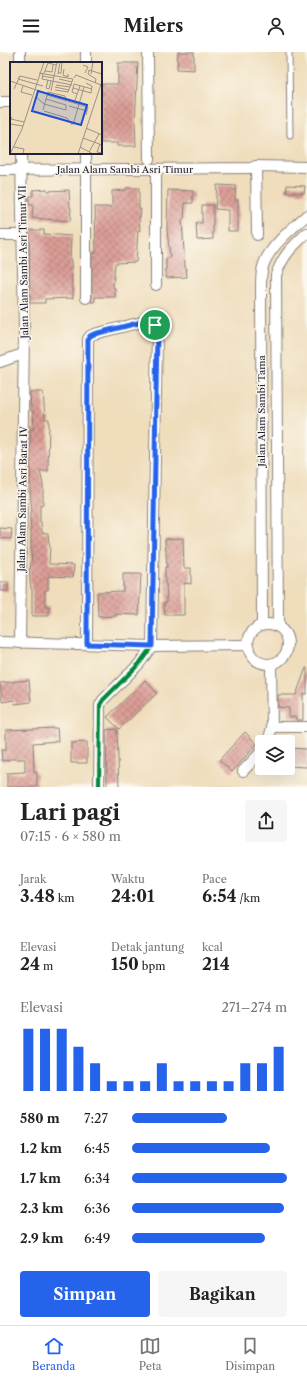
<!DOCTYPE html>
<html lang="id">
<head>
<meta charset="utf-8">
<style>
  body { margin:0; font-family:"Libre Caslon Text",serif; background:#f6f6f6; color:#222; height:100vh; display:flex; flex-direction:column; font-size:15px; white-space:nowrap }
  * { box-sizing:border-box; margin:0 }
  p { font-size:13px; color:#767676 }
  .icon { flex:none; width:22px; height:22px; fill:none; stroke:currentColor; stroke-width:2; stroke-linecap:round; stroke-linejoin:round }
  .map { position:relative; height:735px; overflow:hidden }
  .side { display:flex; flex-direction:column; background:#fff; flex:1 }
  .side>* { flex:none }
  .tools { position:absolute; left:255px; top:683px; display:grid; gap:8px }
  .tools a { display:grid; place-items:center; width:40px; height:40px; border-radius:4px; background:#fff; box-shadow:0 4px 16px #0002; font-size:20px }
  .pin { position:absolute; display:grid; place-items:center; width:34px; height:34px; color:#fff; margin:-17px; border:2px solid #fff; border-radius:50%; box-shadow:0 1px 4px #0007 }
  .round { display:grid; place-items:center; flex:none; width:42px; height:42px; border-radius:4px; background:#f6f6f6 }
  .overview { display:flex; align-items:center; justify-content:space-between; height:68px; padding:0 20px }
  h1 { font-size:22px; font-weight:700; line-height:30px }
  .metrics { display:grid; grid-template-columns:repeat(3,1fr); gap:6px; height:68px; padding:4px 20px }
  .metrics div { display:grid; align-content:center }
  .metrics b { font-size:17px; font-weight:700 }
  .metrics small { font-size:11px; font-weight:400 }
  .metrics p { font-size:11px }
  .chart { height:112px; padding:8px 20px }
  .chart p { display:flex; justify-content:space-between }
  .chart svg { width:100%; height:72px; margin-top:4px; stroke:#2563eb; stroke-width:6 }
  .button { display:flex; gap:8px; margin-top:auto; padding:8px 20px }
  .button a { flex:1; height:46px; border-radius:4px; background:#2563eb; color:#fff; font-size:16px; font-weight:700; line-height:46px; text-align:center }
  .button a+a { background:#f6f6f6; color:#222 }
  ul { padding:0 20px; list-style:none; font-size:13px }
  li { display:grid; grid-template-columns:64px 48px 1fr; align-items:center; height:30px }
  li i { height:10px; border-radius:5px; background:#2563eb }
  header { display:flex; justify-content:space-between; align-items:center; height:52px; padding:0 20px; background:#fff; font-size:18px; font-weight:700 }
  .tab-bar { display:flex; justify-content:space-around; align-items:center; height:56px; border-top:1px solid #e0e0e0; background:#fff; font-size:11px; color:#767676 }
  .tab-bar a { display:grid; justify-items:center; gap:2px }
  .tab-bar .selected { color:#2563eb }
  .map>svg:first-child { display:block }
  .building { fill:url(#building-cross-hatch) }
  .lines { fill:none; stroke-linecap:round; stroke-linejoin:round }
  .service-casing { stroke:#88807b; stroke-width:7 }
  .minor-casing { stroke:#88807b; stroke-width:12 }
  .service { stroke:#fff; stroke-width:5 }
  .minor { stroke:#fff; stroke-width:10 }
  .cycleway-casing { stroke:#fbf7ec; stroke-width:6 }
  .cycleway { stroke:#00873e; stroke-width:4 }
  .route-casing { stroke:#fff; stroke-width:8 }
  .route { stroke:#2563eb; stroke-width:5 }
  .labels { text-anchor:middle; stroke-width:3; stroke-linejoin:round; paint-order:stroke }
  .street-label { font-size:10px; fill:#22223b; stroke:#fbf7ec }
  .inset-road { fill:none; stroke:#9d9288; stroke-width:1 }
  .view { fill:#1d4ed8; fill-opacity:0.15; stroke:#1d4ed8; stroke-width:2 }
  .inset-edge { fill:none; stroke:#22223b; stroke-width:2 }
</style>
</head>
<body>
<header><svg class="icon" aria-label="menu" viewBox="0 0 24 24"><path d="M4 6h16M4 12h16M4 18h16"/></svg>Milers<svg class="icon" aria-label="person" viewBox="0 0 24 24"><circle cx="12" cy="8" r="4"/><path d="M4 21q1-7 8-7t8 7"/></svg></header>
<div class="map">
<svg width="307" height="735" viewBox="0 0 307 735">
  <defs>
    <pattern id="building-cross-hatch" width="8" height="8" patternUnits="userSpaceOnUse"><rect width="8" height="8" fill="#db9d96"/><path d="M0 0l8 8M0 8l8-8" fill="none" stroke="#b1807c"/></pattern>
  </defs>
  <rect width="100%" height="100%" fill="#fbf7ec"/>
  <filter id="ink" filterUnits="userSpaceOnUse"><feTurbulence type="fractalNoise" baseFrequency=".025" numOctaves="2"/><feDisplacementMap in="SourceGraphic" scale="8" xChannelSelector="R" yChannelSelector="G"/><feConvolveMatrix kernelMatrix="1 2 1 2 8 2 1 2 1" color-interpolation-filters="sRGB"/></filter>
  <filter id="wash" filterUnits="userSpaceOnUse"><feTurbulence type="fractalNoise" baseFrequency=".012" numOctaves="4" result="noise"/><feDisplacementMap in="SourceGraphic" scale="16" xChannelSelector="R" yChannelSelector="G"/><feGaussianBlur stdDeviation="0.9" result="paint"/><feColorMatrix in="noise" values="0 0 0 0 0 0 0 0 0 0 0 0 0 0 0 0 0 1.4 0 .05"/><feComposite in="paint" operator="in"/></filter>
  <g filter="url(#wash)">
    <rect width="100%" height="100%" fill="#efddbb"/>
    <g id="blocks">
      <g class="building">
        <polygon points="178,0 194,0 194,18 177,17"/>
        <polygon points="118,11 138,11 135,70 136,94 117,94 117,91 101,91 101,32 118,32"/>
        <polygon points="217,133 236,134 235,148 238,148 238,179 228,179 228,158 215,157"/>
        <polygon points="287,133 305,134 304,141 286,140"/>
        <polygon points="126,136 139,136 139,157 141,157 140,165 139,165 140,179 138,179 136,210 115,211 113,236 115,236 115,245 95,245 95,250 91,250 92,246 92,201 96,201 95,155 112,155 112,139 126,138"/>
        <polygon points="47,137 47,139 69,138 70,156 71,156 70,169 32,166 33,153 29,153 29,144 33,144 33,138"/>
        <polygon points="168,138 193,139 193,151 185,151 184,168 182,168 185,215 186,215 187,225 166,226 166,206 170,206 167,177"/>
        <polygon points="202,153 213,153 213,187 197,188 196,171 202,171"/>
        <polygon points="29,178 44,178 44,182 71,184 70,209 71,209 72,235 73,235 73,246 45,247 45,251 30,251"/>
        <polygon points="30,340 43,340 45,367 49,367 48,419 40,419 43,432 43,453 40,454 40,470 41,470 42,481 48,481 49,492 50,493 49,512 74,513 73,525 48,524 48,538 45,538 45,555 49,555 49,564 32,564 32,537 31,537 29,517 30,517 32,504 31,504 31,481 30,464 30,460 32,460 30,439 31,398 30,398 31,377 34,377 33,359 31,359"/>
        <polygon points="0,476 12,477 11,487 0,486"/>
        <polygon points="183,486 184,516 191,516 191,532 184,531 184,563 165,563 164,550 167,550 166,531 165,531 165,515 167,515 165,487"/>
        <polygon points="123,522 141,522 139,563 116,562 116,564 98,565 97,540 123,539"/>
        <rect x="0" y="530" width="8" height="9"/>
        <polygon points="306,616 307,616 307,642 303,642 303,668 296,668 296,665 289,665 289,656 278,655 278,643 296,643"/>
        <polygon points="29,628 31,650 15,652 14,648 2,650 0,631"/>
        <polygon points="145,628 157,641 119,677 107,665"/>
        <polygon points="57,676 58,689 33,691 34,720 37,720 37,735 7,735 7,721 25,720 25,707 9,707 9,708 2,709 1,698 6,698 6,678"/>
        <polygon points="117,677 119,735 107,735 106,678"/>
        <polygon points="245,680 257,692 232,720 219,708"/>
        <polygon points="87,690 87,711 71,711 71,691"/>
        <polygon points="288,696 307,697 307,715 288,714"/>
      </g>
    </g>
  </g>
  <g filter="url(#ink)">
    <use href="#blocks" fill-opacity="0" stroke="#88807b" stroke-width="1"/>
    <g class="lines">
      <g class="service-casing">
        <polyline id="service" points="289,0 290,84"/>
      </g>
      <g class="minor-casing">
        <g id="minor">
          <polyline points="20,0 20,11"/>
          <polyline points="86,0 86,11"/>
          <polyline points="148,0 149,107"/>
          <polyline points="0,50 11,50"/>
          <polyline points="256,114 257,183"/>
          <polyline points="156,117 156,233"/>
          <polyline points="0,118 251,116 256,114 307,115"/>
          <polyline points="0,183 23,183"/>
          <polyline points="86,246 86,101"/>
          <polyline points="0,310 23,302"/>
          <circle cx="268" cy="592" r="20"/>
          <path d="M262,573L261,232C261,223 262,214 266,207C274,191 294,175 307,163"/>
          <path d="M278,575L276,223C283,203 292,195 307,181"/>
          <polyline points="0,590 152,594 249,593"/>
          <polyline points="20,591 24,280 21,101"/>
          <polyline points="87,592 88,287 90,284 94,282 142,270 149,270 155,273 157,280 152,594 139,612 103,648 100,653 99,735"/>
          <polyline points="272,675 307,675"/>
          <polyline points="268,690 272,675 271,612"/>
          <polyline points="243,719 262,699"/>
        </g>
      </g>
      <use href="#service" class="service"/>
      <use href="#minor" class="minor"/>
      <g class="cycleway-casing">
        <polyline id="cycleway" points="87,592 88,287 90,284 94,282 142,270 149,270 155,273 157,280 152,594 139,612 103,648 100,653 99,735"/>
      </g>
      <use href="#cycleway" class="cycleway"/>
    </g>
  </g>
  <g class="lines" filter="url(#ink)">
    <g class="route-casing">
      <polygon id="route" points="142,270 149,270 155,273 157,280 152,594 87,592 88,287 90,284 94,282"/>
    </g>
    <use href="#route" class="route"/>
  </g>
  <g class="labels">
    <g class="street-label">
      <text x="125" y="121">Jalan Alam Sambi Asri Timur</text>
      <text transform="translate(23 210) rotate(-91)" y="4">Jalan Alam Sambi Asri Timur VII</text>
      <text transform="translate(261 359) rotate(-90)" y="4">Jalan Alam Sambi Tama</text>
      <text transform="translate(22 447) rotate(-89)" y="4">Jalan Alam Sambi Asri Barat IV</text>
    </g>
  </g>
  <g transform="translate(10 10)">
    <rect width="92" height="92" fill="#efddbb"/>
    <path class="inset-road" d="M73,3L78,5L75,11M54,7L53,13L58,15V12M35,9L42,10L43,3M29,11L63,17L58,30L45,28M33,11L32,17L62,23M34,11L38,1L46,3M48,11H51L52,0M48,12L50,0M81,12L83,0M10,14L8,17L33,24M32,14L44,16M64,16L66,13L91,23M49,17L62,20M38,18L36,26L39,27L41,19M0,19L35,31M85,21L86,17L78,12L79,8L92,12M46,23L60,25M13,24L11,30L22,33M45,25L59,28M63,26L81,31L82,24L76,21M4,27L10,14L27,18M41,29L47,0M67,32L62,30L64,22L82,27M37,33L78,45L76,53M26,35L34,42L56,48V43L36,37M64,41L70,24M59,44L77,49M33,48L38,30L55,34L56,39M34,49L57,56L62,63M2,55L1,57L14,60M0,62L13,64M63,63L74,25M76,66L92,73M73,76L92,83M90,82L87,90L92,91M4,85L14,87L13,92M70,85L83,92M79,90L89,72M0,92L12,67L34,0M68,92L92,19"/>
    <path class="view" d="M28,29L77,43L71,63L22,49Z"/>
    <rect width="92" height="92" class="inset-edge"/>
  </g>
</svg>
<div class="tools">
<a><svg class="icon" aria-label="layers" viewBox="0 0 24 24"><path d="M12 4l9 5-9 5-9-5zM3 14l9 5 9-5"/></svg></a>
</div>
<div class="pin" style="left:155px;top:273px;background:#1e9e55"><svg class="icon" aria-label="arrive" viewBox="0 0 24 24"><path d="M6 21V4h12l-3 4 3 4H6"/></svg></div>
</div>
<section class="side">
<div class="overview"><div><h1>Lari pagi</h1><p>07:15 · 6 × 580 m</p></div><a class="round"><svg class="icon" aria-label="share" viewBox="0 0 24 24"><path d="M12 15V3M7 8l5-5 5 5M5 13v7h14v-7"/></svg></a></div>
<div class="metrics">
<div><p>Jarak</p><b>3.48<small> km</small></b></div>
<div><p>Waktu</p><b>24:01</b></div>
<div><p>Pace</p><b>6:54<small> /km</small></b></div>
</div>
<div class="metrics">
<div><p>Elevasi</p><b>24<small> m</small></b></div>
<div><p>Detak jantung</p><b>150<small> bpm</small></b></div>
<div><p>kcal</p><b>214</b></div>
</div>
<div class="chart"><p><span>Elevasi</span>271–274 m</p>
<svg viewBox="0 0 160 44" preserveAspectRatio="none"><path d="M5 44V6M15 44V6M25 44V6M35 44V17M45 44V27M55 44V38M65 44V38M75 44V38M85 44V27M95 44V38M105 44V38M115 44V38M125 44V38M135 44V27M145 44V27M155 44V17"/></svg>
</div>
<ul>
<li><b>580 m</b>7:27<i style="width:61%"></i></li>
<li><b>1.2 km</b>6:45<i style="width:89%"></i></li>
<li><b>1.7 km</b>6:34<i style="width:100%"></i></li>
<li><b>2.3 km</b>6:36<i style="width:98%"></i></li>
<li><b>2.9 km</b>6:49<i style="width:86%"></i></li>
</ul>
<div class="button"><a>Simpan</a><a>Bagikan</a></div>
</section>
<nav class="tab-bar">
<a class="selected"><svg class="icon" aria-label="home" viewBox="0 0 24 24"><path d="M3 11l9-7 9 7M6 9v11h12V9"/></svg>Beranda</a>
<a><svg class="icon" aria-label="map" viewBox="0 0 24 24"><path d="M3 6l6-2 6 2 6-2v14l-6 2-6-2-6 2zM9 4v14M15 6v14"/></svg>Peta</a>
<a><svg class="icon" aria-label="saved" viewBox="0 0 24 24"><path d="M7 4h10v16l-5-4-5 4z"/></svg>Disimpan</a>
</nav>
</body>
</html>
